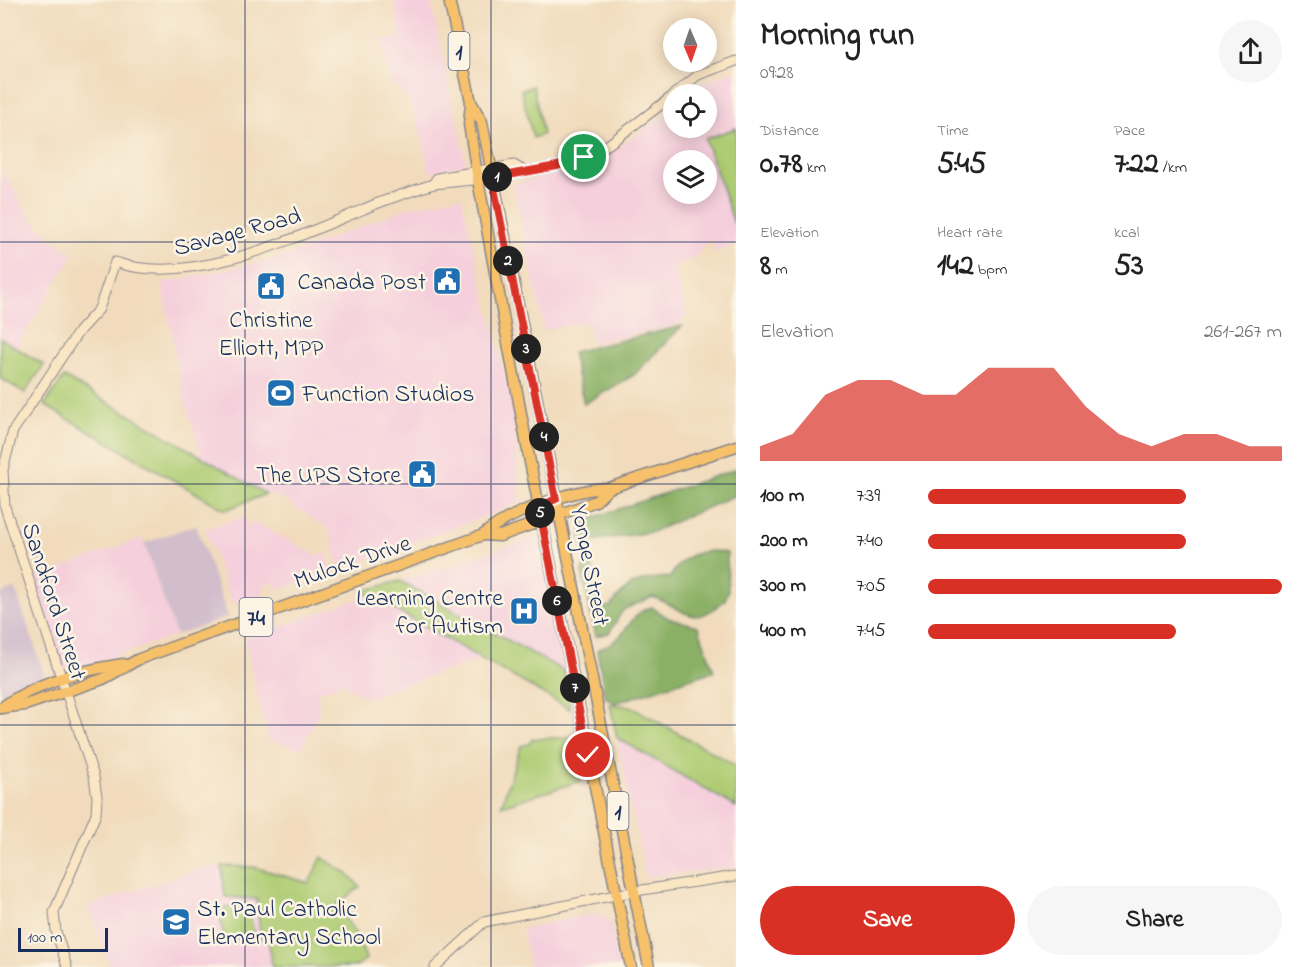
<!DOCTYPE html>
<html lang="en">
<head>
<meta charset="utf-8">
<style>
  body { margin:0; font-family:"Indie Flower",sans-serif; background:#f6f6f6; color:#222; height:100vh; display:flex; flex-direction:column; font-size:22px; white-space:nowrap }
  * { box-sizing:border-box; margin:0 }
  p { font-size:20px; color:#767676 }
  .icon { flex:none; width:33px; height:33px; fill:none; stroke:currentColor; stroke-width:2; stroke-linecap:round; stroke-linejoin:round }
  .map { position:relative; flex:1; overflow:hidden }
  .details { display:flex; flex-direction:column; background:#fff; width:570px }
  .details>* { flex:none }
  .needle { width:39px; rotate:178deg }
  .buttons { position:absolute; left:663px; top:18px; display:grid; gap:12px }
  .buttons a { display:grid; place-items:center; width:54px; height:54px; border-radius:50%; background:#fff; box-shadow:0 3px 15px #0003; font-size:30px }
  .scale { position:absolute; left:18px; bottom:15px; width:90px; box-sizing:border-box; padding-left:6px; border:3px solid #1b2f5e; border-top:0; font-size:16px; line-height:21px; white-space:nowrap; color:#1b2f5e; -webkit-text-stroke:4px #fcf5e5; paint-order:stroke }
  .pin { position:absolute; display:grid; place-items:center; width:51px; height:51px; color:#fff; margin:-26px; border:3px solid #fff; border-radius:50%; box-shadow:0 2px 6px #0007 }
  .km { position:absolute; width:30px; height:30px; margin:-15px; border-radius:50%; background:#222; color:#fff; font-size:16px; line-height:30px; text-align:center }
  .round { display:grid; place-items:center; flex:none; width:63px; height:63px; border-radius:32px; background:#f6f6f6 }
  .overview { display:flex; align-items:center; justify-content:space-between; height:102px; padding:0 24px }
  h1 { font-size:33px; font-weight:700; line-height:45px }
  .figures { display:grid; grid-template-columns:repeat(3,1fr); gap:9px; height:102px; padding:6px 24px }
  .figures div { display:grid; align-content:center }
  .figures b { font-size:30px; font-weight:700 }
  .figures small { font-size:16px; font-weight:400 }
  .figures p { font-size:16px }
  .chart { height:168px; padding:12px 24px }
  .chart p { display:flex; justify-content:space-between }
  .chart svg { width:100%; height:108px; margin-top:6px; fill:#d93025; opacity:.7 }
  .primary-button { display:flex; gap:12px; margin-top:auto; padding:12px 24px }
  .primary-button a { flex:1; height:69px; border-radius:36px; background:#d93025; color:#fff; font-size:24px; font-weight:700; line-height:69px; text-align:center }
  .primary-button a+a { background:#f6f6f6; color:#222 }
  ul { padding:0 24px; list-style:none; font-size:20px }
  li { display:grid; grid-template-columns:96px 72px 1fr; align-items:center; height:45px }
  li i { height:15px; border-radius:8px; background:#d93025 }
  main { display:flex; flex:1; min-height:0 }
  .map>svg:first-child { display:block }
  .built { fill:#f5cfdc; fill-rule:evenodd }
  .industrial { fill:#d1bdcc }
  .green { fill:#aecc73; stroke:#647e68; stroke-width:1.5 }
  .forest { fill:#8ab065; stroke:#527062; stroke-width:1.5 }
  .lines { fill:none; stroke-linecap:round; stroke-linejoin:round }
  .secondary-casing { stroke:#86858d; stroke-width:11 }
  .primary-casing { stroke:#86858d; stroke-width:13 }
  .secondary { stroke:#fbe6c4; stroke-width:9 }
  .primary { stroke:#f6c16b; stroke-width:10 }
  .route-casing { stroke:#fff; stroke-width:12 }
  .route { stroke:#d93025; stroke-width:8 }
  .grid { fill:none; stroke:#1b2f5e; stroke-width:1.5; stroke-opacity:0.55 }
  .labels { text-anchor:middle; stroke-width:5; stroke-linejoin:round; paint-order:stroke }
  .shield { fill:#fcf5e5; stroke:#5e6a86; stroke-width:1.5 }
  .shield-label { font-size:22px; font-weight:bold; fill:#1b2f5e }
  .street-label { font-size:24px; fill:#1b2f5e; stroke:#fcf5e5 }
  .poi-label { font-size:24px; fill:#1b2f5e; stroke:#fcf5e5; text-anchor:end }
</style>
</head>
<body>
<main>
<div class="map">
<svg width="736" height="967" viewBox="0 0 736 967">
  <rect width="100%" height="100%" fill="#fcf5e5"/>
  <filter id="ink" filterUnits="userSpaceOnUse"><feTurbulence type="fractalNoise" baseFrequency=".0167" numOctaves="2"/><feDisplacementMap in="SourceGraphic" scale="12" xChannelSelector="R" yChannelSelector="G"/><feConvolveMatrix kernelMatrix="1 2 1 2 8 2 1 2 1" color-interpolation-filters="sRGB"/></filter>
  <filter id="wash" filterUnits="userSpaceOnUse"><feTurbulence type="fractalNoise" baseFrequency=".008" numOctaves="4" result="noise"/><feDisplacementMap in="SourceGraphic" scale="24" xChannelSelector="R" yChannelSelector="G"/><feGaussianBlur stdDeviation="1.35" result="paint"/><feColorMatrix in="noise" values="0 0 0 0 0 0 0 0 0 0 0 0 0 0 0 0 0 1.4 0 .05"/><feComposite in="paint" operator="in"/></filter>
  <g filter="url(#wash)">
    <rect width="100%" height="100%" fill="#f1dbbc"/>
    <g class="built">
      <polygon points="393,0 430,0 466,164 429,173 421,133 408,99 390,80 382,41 400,37"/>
      <path d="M736,70V245L714,252L711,237L693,259L681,263L674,269L687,317L673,326L593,343L587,322L544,330L513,184L574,170L604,158L673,109L674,128H706V94H689L688,89ZM674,160H706V194H674Z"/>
      <polygon points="1,168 29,216 50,238 74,254 16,348 0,338"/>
      <polygon points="461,196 513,411 520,503 340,570 329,529 276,495 266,494 202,457 184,399 162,283 285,257 407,208"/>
      <polygon points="244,517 249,526 256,523 315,555 326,553 333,571 277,590 275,582 263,585 264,593 232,604 205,529"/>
      <polygon points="537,537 564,671 400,581"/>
      <polygon points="142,538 176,635 67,673 63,667 33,579"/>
      <polygon points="369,595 481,659 367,698 347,687 346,683 318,692 319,712 301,749 268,740 245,639"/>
      <polygon points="617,738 736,807 736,867 646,877"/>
      <polygon points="222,866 225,897 257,899 260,937 269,943 272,967 110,967 88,906 207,867"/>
      <polygon points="598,913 609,920 620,967 530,967 522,929"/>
    </g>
    <g class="industrial">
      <polygon points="196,525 228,617 176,635 144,543"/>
      <polygon points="15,588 45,677 0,696 0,594"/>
    </g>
    <g class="green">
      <polygon points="533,86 543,134 533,138 521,90"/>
      <polygon points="736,128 736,222 734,223 705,139"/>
      <polygon points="0,338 44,365 25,393 0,378"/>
      <polygon points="64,377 266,494 225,510 44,405"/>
      <polygon points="400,581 564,671 570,709 362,591"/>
      <polygon points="610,704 630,706 733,764 736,768 736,807 617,738"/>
      <polygon points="574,737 581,781 501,806 521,746 529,744 532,739"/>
      <polygon points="322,857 349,875 360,887 336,905 358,937 366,959 355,967 272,967 269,943 260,937 257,899 225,897 222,866 254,867 309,883"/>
      <polygon points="249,904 254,936 224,940 219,909"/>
    </g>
    <g class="forest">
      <polygon points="682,326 634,375 584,404 572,352"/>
      <path d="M736,469V495L652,532L590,541L595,593L602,606L610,607C629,581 639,579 670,577C683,554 702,547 727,553L728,591L725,600C690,632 685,607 652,597L623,610L609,633L596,636L582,574L585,560L580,534L586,520Z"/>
      <path d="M652,607L668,618L698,626L714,671L615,703L605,697L597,650C604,647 613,643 619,637C630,626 634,611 652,607Z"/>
    </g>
  </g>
  <g filter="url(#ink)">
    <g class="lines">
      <g class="secondary-casing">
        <g id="secondary">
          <polyline points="674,94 698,75 736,61"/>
          <polyline points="433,184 492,178 557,166 584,157 609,144 674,95"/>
          <path d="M67,967L56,931L54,912L96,814L97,797L94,777L5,507L3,470L13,431L79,331L99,309L115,262C189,288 295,238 364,209C386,199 410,192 433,184L437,178L514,165L524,171"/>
          <polyline points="435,967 484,922 635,891 736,876"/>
        </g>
      </g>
      <g class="primary-casing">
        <g id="primary">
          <polyline points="449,0 471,102 482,122 649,967"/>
          <polyline points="471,103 469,124 478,180 529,457 631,967"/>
          <polyline points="483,535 500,536 596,501 609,488"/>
          <path d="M0,708L25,705L103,679L139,659L483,535C507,513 576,488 609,488L736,446"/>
          <path d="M1,708C35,683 82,670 123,664"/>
        </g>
      </g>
      <use href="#secondary" class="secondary"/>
      <use href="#primary" class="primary"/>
    </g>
  </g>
  <g class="lines" filter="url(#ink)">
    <g class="route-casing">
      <polyline id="route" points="584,157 557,166 492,178 556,499 539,507 588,755"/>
    </g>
    <use href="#route" class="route"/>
  </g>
  <path class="grid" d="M245,0V967M491,0V967M0,242H736M0,484H736M0,725H736"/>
  <defs>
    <g id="civic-square" transform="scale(1.5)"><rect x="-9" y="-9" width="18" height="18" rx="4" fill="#1f6fb2" stroke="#fcf5e5"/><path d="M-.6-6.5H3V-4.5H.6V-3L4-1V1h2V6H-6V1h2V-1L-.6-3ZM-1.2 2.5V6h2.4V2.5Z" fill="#fff"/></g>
    <g id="stadium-square" transform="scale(1.5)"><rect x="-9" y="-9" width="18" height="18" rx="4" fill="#1f6fb2" stroke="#fcf5e5"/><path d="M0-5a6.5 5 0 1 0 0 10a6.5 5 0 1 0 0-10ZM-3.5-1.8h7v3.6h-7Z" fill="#fff"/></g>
    <g id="hospital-square" transform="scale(1.5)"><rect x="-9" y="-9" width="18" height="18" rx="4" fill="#1f6fb2" stroke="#fcf5e5"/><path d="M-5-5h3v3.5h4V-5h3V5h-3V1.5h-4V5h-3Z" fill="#fff"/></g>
    <g id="school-square" transform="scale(1.5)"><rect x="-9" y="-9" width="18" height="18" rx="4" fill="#1f6fb2" stroke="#fcf5e5"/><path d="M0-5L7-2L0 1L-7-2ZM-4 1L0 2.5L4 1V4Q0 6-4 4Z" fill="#fff"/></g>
  </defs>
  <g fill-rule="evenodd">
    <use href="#civic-square" x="447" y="281"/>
    <use href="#civic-square" x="271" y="286"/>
    <use href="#stadium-square" x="281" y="393"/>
    <use href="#civic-square" x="422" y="474"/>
    <use href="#hospital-square" x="524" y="611"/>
    <use href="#school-square" x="176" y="922"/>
  </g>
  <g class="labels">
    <g class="shield">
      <rect x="448.5" y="32" width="21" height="38" rx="4.5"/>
      <rect x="239.5" y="598" width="33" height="38" rx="4.5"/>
      <rect x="607.5" y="792" width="21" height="38" rx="4.5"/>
    </g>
    <g class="shield-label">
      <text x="459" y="59">1</text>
      <text x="256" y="625">74</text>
      <text x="618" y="819">1</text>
    </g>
    <g class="street-label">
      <text transform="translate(237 231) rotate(-15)" y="8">Savage Road</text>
      <text transform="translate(352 561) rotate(-19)" y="8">Mulock Drive</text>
      <text transform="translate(591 565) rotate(79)" y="8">Yonge Street</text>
      <text transform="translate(55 601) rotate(72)" y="8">Sandford Street</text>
    </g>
    <g class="poi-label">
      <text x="426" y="289">Canada Post</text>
      <text x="271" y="327" text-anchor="middle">Christine<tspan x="271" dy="28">Elliott, MPP</tspan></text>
      <text x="302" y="401" text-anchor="start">Function Studios</text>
      <text x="401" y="482">The UPS Store</text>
      <text x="503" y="605">Learning Centre<tspan x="503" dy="28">for Autism</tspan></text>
      <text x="197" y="916" text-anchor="start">St. Paul Catholic<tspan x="197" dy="28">Elementary School</tspan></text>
    </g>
  </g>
</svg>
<div class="buttons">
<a><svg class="needle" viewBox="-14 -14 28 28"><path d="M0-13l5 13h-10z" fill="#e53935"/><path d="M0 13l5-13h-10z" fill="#767676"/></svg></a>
<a><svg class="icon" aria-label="locate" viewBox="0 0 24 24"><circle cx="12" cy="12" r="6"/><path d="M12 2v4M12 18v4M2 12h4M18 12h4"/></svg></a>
<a><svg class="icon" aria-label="layers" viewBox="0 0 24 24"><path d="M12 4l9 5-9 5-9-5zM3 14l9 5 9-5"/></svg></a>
</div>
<div class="scale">100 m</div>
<div class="pin" style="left:584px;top:157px;background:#1e9e55"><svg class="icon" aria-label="arrive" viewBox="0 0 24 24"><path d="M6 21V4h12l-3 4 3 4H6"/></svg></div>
<div class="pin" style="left:588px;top:755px;background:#d93025"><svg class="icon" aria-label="check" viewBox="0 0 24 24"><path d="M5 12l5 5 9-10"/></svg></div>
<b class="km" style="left:497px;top:177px">1</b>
<b class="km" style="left:508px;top:261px">2</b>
<b class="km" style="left:526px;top:349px">3</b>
<b class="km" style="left:544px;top:437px">4</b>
<b class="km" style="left:540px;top:513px">5</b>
<b class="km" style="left:557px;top:601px">6</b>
<b class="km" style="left:575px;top:688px">7</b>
</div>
<section class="details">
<div class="overview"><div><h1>Morning run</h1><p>09:28</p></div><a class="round"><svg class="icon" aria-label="share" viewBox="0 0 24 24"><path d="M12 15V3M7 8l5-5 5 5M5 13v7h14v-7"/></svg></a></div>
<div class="figures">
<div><p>Distance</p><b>0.78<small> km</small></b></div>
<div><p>Time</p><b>5:45</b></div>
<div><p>Pace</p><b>7:22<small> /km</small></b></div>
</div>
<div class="figures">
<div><p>Elevation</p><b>8<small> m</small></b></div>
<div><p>Heart rate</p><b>142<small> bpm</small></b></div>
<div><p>kcal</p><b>53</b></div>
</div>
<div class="chart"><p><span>Elevation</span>261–267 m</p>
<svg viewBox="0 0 160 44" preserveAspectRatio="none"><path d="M0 44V38L10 33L20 17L30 11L40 11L50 17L60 17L70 6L80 6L90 6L100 22L110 33L120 38L130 33L140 33L150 38L160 38V44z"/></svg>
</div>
<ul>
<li><b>100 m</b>7:39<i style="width:73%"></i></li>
<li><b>200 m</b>7:40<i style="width:73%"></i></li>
<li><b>300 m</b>7:05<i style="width:100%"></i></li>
<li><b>400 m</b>7:45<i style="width:70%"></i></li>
</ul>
<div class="primary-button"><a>Save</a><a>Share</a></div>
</section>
</main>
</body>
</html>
